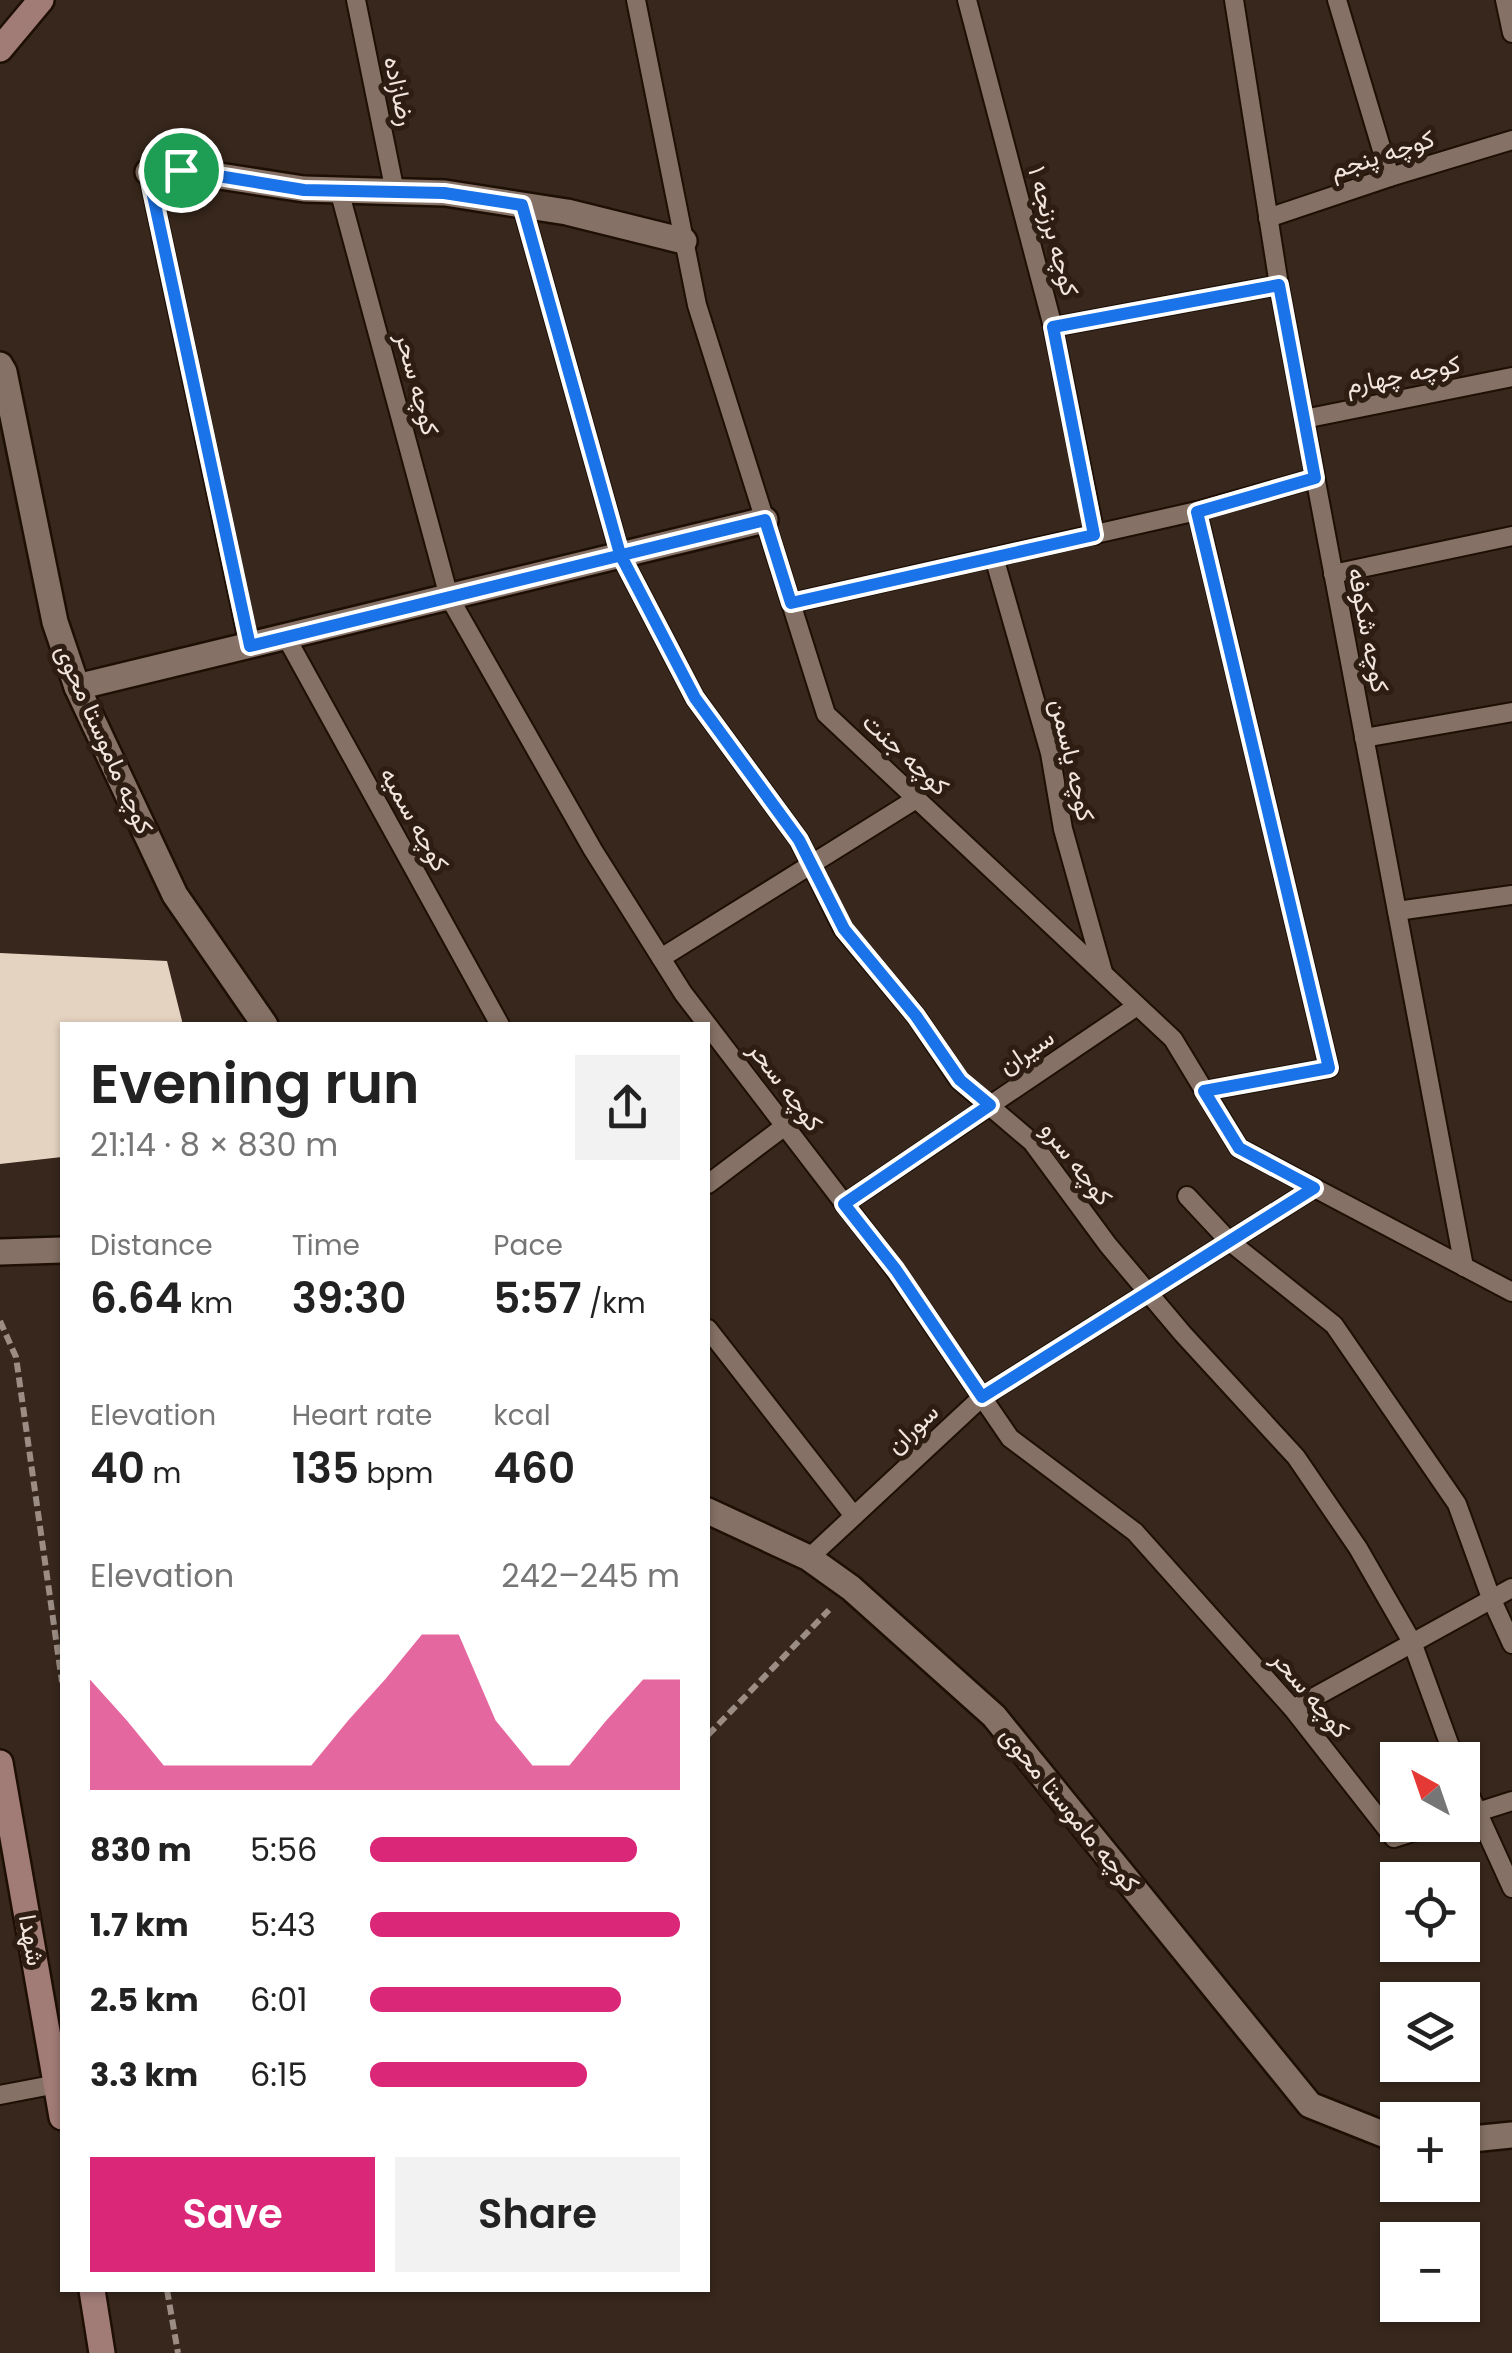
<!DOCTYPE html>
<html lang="en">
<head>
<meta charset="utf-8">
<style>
  body { margin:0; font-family:Poppins,Vazirmatn,sans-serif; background:#f2f2f2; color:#222; height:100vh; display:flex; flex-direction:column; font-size:38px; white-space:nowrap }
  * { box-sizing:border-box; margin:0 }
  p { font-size:32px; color:#767676 }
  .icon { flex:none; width:55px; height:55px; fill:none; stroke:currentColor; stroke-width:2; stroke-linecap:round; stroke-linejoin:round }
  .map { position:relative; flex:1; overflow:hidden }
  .side { position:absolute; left:60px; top:1022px; width:650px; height:1270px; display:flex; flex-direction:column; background:#fff; border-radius:0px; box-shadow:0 2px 8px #0004 }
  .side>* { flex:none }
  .needle { width:65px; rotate:320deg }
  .controls { position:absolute; left:1380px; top:1742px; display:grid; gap:20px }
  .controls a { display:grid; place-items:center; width:100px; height:100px; border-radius:0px; background:#fff; box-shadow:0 2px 8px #0004; font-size:50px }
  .pin { position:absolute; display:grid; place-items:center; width:85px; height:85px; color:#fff; margin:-42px; border:5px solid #fff; border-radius:50%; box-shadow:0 2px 10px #0007 }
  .round { display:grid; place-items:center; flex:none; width:105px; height:105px; border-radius:0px; background:#f2f2f2 }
  .summary { display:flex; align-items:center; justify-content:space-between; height:170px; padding:0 30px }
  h1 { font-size:55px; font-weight:600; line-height:75px }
  .stats { display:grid; grid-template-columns:repeat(3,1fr); gap:15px; height:170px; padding:10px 30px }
  .stats div { display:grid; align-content:center }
  .stats b { font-size:42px; font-weight:600 }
  .stats small { font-size:28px; font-weight:400 }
  .stats p { font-size:28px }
  .chart { height:280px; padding:20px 30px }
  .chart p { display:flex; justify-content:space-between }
  .chart svg { width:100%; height:180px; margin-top:10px; fill:#db2777; opacity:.7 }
  .action { display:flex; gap:20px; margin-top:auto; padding:20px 30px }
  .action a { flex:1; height:115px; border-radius:0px; background:#db2777; color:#fff; font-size:40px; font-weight:600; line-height:115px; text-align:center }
  .action a+a { background:#f2f2f2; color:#222 }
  ul { padding:0 30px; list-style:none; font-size:32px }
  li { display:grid; grid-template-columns:160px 120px 1fr; align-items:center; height:75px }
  li i { height:25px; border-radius:12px; background:#db2777 }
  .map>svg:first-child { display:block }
  .building { fill:#e5d3c1 }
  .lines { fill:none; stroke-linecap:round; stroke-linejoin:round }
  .service-casing { stroke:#1e0f05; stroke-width:22 }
  .minor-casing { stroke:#1e0f05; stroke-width:30 }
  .secondary-casing { stroke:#1e0f05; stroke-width:30 }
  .path { stroke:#9b8d84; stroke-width:6; stroke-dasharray:10 5; stroke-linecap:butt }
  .service { stroke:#857165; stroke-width:18 }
  .minor { stroke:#857165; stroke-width:25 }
  .secondary { stroke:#a17b76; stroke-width:25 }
  .route-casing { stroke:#fff; stroke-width:20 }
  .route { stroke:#1a73e8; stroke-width:12 }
  .labels { text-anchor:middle; stroke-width:10; stroke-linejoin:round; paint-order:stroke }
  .street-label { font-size:25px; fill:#f1e5de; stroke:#2d1d12 }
</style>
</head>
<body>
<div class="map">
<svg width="1512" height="2353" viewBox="0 0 1512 2353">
  <rect width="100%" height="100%" fill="#37271c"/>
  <polygon class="building" points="0,953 167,961 183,1025 62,1025 62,1157 0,1164"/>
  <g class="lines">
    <g class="service-casing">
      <g id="service">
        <polyline points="356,0 395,192"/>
        <polyline points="636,0 697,305 826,714 1173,1039 1239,1148 1512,1292"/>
        <polyline points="967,0 1053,327 1095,535"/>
        <polyline points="1234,0 1279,285 1464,1267"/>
        <polyline points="1337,0 1390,177"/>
        <polyline points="1505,0 1512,33"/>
        <polyline points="148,172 249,646"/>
        <polyline points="339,190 449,597 593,850 683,993 896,1271 1010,1438 1135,1532 1293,1709 1394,1838 1436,1825"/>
        <polyline points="522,205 620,554 695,698 799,840 843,929 916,1016 959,1080 1032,1142 1108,1245 1183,1334 1296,1457 1358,1548 1412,1642 1455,1760"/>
        <polyline points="1268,218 1390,177 1512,140"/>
        <polyline points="1053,327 1279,285"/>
        <polyline points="1304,419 1512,377"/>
        <polyline points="1197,511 1329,1068 1204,1091"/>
        <polyline points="994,557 1050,753 1063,829 1103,972"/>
        <polyline points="1333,574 1512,536"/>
        <polyline points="791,603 1197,511 1315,478"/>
        <polyline points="286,637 500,1025"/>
        <polyline points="1364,738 1512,712"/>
        <polyline points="1397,911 1512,895"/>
        <polyline points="661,958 916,799"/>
        <polyline points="708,1184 785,1126"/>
        <polyline points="1187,1196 1229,1241 1334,1325 1457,1504 1491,1598 1512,1644"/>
        <polyline points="844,1204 1137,1006"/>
        <polyline points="708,1329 854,1516"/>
        <polyline points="809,1558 982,1397 1314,1188"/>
        <polyline points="1293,1709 1512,1588"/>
        <polyline points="1462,1778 1512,1888"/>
        <polyline points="1462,1817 1512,1801"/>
        <polyline points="0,2095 57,2084"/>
      </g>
    </g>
    <g class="minor-casing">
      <g id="minor">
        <polyline points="148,172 181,170 304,189 445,193 567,212 684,241"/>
        <polyline points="0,365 4,372 55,622 77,687 175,895 265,1025"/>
        <polyline points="77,687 765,520"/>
        <polyline points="0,1252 62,1250"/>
        <polyline points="708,1511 809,1558 851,1588 994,1716 1310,2105 1398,2140"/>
        <polyline points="1462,2140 1512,2135"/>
      </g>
    </g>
    <g class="secondary-casing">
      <g id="secondary">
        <polyline points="0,49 41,0"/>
        <polyline points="0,1763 62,2117"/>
        <polyline points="92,2290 102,2353"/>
      </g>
    </g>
    <g class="path">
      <polyline points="0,1321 16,1357 62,1682"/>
      <polyline points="708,1735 829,1610"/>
      <polyline points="167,2290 178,2353"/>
    </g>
    <use href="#service" class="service"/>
    <use href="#minor" class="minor"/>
    <use href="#secondary" class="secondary"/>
  </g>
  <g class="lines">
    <g class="route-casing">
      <polyline id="route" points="181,170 304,190 444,193 522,205 620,554 695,698 799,840 844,929 916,1016 960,1080 990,1105 844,1204 896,1270 982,1397 1314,1188 1239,1148 1204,1091 1329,1068 1197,512 1315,478 1279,285 1053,327 1094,535 791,603 765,520 250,646 148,172 181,170"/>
    </g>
    <use href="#route" class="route"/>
  </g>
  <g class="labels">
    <g class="street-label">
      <text transform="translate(400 91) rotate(78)" y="9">رضازاده</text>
      <text transform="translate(1382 154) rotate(-18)" y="9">کوچه پنجم</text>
      <text transform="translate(1054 231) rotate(75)" y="9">کوچه برزنجه ۱</text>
      <text transform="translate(1403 374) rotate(-11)" y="9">کوچه چهارم</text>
      <text transform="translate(418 384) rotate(75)" y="9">کوچه سحر</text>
      <text transform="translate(1369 630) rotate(79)" y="9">کوچه شکوفه</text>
      <text transform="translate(105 739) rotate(66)" y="9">کوچه ماموستا محوی</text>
      <text transform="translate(906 754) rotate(43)" y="9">کوچه جنت</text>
      <text transform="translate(1073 760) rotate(77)" y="9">کوچه یاسمن</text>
      <text transform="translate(415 819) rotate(61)" y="9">کوچه سمیه</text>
      <text transform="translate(1026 1051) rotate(-34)" y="9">سیران</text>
      <text transform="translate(786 1086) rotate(53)" y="9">کوچه سحر</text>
      <text transform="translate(1077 1163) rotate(52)" y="9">کوچه سرو</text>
      <text transform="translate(912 1428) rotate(-43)" y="9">سوران</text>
      <text transform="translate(1311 1694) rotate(50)" y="9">کوچه سحر</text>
      <text transform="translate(1070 1809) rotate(51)" y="9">کوچه ماموستا محوی</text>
      <text transform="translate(32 1940) rotate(80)" y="9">شهدا</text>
    </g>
  </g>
</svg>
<div class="controls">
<a><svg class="needle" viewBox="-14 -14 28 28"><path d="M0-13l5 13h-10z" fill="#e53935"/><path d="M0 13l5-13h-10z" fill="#767676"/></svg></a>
<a><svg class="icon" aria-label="locate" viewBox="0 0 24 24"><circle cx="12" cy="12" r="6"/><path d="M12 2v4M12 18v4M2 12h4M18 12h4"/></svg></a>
<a><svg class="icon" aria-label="layers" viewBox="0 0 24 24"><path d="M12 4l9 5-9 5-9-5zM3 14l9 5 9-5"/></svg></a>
<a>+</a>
<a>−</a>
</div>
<div class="pin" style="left:181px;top:170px;background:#1e9e55"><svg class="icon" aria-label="arrive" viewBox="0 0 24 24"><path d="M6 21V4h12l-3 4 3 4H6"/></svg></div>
<section class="side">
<div class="summary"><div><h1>Evening run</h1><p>21:14 · 8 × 830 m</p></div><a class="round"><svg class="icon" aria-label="share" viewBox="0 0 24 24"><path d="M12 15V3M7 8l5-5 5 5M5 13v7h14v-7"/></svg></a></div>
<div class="stats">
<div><p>Distance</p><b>6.64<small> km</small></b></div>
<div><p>Time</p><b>39:30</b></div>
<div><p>Pace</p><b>5:57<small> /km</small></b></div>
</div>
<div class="stats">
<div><p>Elevation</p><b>40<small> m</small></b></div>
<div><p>Heart rate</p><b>135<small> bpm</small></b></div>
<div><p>kcal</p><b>460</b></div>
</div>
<div class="chart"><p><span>Elevation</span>242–245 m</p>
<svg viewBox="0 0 160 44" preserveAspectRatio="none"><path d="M0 44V17L10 27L20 38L30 38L40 38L50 38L60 38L70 27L80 17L90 6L100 6L110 27L120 38L130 38L140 27L150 17L160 17V44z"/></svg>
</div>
<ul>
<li><b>830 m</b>5:56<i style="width:86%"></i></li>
<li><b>1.7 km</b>5:43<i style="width:100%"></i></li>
<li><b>2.5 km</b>6:01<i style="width:81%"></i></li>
<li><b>3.3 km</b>6:15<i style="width:70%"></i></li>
</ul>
<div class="action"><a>Save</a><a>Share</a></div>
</section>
</div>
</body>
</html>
